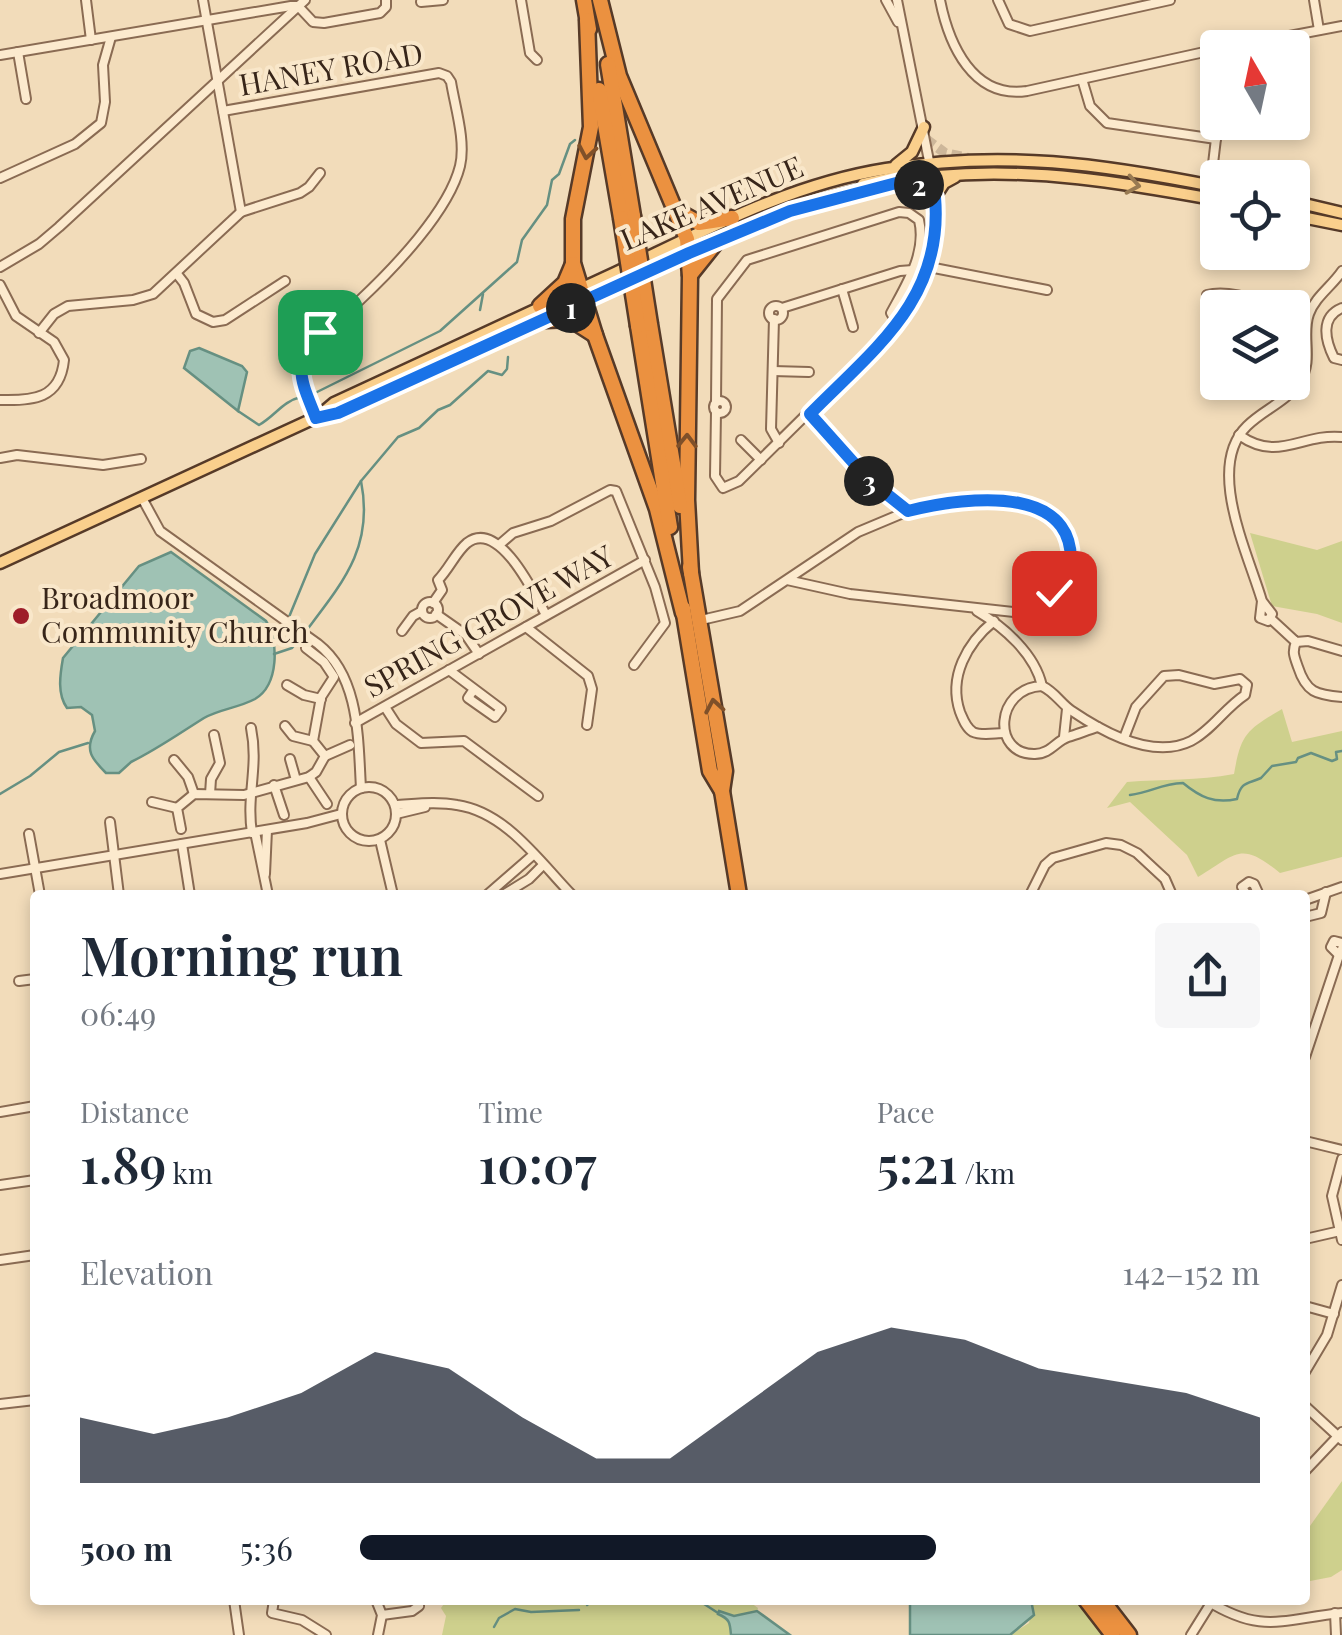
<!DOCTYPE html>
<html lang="en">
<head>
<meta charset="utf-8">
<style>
  body { margin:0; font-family:"Playfair Display",serif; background:#f6f6f7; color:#1f2937; height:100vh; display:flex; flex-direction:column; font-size:38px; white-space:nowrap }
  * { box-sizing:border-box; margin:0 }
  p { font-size:32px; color:#747a83 }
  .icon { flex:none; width:55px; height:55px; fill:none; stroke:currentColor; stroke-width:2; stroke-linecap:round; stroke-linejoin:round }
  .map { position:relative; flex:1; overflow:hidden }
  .panel { position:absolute; left:30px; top:890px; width:1280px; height:715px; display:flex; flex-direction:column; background:#fff; border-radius:10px; box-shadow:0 5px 15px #0003 }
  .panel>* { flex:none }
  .needle { width:65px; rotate:351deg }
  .tools { position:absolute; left:1200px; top:30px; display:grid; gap:20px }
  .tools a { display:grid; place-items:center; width:110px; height:110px; border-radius:10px; background:#fff; box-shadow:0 5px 15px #0003; font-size:50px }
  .pin { position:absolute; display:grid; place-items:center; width:85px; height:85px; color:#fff; margin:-42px; border-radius:20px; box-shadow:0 5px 15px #0006 }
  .km { position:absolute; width:50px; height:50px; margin:-25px; border-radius:50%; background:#222; color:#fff; font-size:28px; line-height:50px; text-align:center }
  .round { display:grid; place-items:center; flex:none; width:105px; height:105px; border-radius:10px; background:#f6f6f7 }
  .summary { display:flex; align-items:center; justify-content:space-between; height:170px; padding:0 50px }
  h1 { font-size:55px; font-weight:600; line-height:75px }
  .figures { display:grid; grid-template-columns:repeat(3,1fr); gap:15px; height:170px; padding:10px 50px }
  .figures div { display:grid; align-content:center }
  .figures b { font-size:50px; font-weight:600 }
  .figures small { font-size:28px; font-weight:400 }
  .figures p { font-size:28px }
  .chart { height:280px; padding:20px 50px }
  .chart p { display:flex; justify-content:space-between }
  .chart svg { width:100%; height:180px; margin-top:10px; fill:#111827; opacity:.7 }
  ul { padding:0 50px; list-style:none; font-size:32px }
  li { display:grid; grid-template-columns:160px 120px 1fr; align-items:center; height:75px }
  li i { height:25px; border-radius:12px; background:#111827 }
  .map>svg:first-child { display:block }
  .green { fill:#ced08d }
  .water { fill:#9fc2b4; stroke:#669082; stroke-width:2.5 }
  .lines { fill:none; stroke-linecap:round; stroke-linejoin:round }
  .stream { stroke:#669082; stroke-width:2.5 }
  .major-tunnel { stroke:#cdb79a; stroke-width:10; stroke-dasharray:10 5; stroke-linecap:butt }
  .minor-casing { stroke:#8a6b53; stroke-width:12 }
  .major-casing { stroke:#563a28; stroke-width:15 }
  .highway-casing { stroke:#563a28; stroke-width:19 }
  .minor { stroke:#fceace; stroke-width:8 }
  .major { stroke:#facf8c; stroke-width:10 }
  .highway { stroke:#eb9140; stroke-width:14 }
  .highway-bridge-casing { stroke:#563a28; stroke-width:19; stroke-linecap:butt }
  .highway-bridge { stroke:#eb9140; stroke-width:14 }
  .oneway { stroke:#7f5029 }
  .oneway2 { stroke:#987a52 }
  .route-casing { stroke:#fff; stroke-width:20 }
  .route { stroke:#1a73e8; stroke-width:12 }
  .poi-dot { fill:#9e1d29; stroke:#f9e7ca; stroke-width:4 }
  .labels { text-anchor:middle; stroke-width:8; stroke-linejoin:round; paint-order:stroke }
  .street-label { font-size:30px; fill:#372519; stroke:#f9e7ca }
  .poi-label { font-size:30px; fill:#372519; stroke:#f9e7ca; text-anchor:start }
</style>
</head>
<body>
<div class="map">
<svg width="1342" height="1635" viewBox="0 0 1342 1635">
  <rect width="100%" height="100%" fill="#f2dcba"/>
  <g class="green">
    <polygon points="1250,533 1317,550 1342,541 1342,623 1317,614 1272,606"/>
    <path d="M1282,709L1292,742L1342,731V857L1280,873C1240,841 1238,853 1198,877L1187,855L1130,802L1107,808L1127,782C1163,779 1198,781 1234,774C1241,733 1247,730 1282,709Z"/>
    <polygon points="1342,1481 1342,1570 1331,1577 1305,1582 1305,1533"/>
    <polygon points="447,1600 747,1600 758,1608 757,1611 727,1618 732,1626 731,1635 442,1635 446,1616 441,1608"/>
    <polygon points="1031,1600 1081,1600 1107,1635 1010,1635 1029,1623 1033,1605"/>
  </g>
  <g class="water">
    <polygon points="199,348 242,366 247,372 238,411 184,368 190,351"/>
    <path d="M171,552L266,621C279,641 279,685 255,699C238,708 220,709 204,718C180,733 156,750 131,762L119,773H106C92,759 84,750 95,731L92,715L81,707L67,708C57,694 60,675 63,658L139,566Z"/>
    <polygon points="910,1600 1031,1600 1034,1615 1010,1635 910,1635"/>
    <path d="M719,1611L734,1616L757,1611L790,1635H731C730,1623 730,1619 718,1614Z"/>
  </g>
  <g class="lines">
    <g class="stream">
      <polyline points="480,310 483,294"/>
      <polyline points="315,393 440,331 517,262 522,240 547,205 552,180 559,174 570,144 575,140"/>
      <path d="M238,411L259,425C275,416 283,401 301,397"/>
      <polyline points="289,617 315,554 361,481 398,437 419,428 438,410 450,405 488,371 502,375 507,369 508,357"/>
      <path d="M306,631C344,581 374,546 361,481"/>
      <polyline points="273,641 284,632 287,625"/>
      <polyline points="274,654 292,648 301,637"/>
      <polyline points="0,794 30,776 59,752 88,743"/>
      <path d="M1130,795C1152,792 1160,784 1183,783C1200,797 1214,804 1237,799C1241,781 1248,784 1261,778L1272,766L1296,762L1298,758L1311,753L1332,761L1337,759L1336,752L1342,751"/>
      <polyline points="698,1600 718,1613"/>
      <polyline points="587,1605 593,1600"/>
      <polyline points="494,1627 499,1618 515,1609 531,1612 579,1610"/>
    </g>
    <polyline class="major-tunnel" points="926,139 945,153 968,158"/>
    <g class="minor-casing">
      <g id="minor">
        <polyline points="86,0 91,40"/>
        <polyline points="203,0 241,212"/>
        <polyline points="521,0 530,53 537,60"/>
        <polyline points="886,0 898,22"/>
        <path d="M940,0C949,45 973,99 1027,91L1218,49"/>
        <polyline points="998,0 1009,24 1030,31 1170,0"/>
        <polyline points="1314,0 1319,30"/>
        <polyline points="421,2 443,0"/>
        <polyline points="1226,48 1342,26"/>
        <polyline points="18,52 26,99"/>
        <polyline points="0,55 291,6 298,6 313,22 324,23 380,13 386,7 386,0"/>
        <polyline points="1082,79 1090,106 1107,123 1216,139"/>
        <path d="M223,111L439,73L447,76L451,82C455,107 466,141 460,166C449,211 393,269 360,300C341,318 308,332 302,359C297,379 309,400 317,417"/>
        <polyline points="1212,172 1218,122"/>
        <polyline points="0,178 75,144 101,123 105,102 103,65 111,37"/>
        <polyline points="0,267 39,244 59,227 305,0"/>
        <polyline points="929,267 1047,290"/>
        <polyline points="177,274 184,283 196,314 213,322 225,320 285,281"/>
        <path d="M0,285L16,316L54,342L64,360C60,399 33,401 0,400"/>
        <polyline points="842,289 853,327"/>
        <path d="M1207,295C1229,289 1258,301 1280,308"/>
        <circle cx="776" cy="313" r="7"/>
        <polyline points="782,308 900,271 913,270"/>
        <path d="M1342,308C1320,317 1325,340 1334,358L1342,360"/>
        <polyline points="1292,311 1308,316"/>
        <polyline points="774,319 771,429 779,443"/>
        <polyline points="39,333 54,314 68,306 133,300 153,294 241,212 300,193 309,187 320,173"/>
        <polyline points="773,371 809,372"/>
        <circle cx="720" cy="407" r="6"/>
        <path d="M716,402L717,299L747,260L899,212L909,213L919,220C927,253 906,285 891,313L898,324"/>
        <polyline points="716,412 715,476 723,488 739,481 898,324 918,295 929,267 936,229 934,186 897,0"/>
        <polyline points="810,414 869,481 908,511"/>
        <path d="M1239,435C1279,463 1301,433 1342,437"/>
        <polyline points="741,440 761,460"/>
        <polyline points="0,458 17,455 103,465 141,459"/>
        <path d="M142,498L160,531L318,644C360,677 358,739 361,788"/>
        <polyline points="499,545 513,533 551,521 610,490 616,491 655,587 665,623 634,665"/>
        <path d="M1262,601L1260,618L1268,621L1272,614L1262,601C1248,553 1205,467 1247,426C1264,409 1287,402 1300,381C1314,360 1301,336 1309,314C1315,297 1332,286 1342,271"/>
        <circle cx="430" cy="610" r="8"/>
        <path d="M433,603L442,590L438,580C449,569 456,552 467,543C499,518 535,595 546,615"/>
        <path d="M977,611C1004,627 1035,654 1042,686C995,688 991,755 1035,754C1050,754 1056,741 1068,737C1078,734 1088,730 1098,727"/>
        <polyline points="436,614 466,635 479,654"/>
        <polyline points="1271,619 1296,642 1308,641 1342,651"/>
        <polyline points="697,621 740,611 858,532 908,511 940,503 984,499 1030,505 1044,511 1059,524 1071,551 1070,573 1065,587 1022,613 850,594 787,580"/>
        <path d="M994,621C967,643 948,677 960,712C963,719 966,728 973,732C981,736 995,733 1004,733"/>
        <polyline points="526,627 588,676 592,689 587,725"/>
        <polyline points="402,631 413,616 422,611"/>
        <path d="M1296,642C1292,652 1294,656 1298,667C1306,692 1316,695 1342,697"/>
        <polyline points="449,670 501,709 495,717 468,698 474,689"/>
        <polyline points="287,685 304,695 321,699"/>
        <path d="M1042,686C1055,692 1061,704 1072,711C1103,732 1153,760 1191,741C1212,730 1225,708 1245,695L1247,685L1240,679L1214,684L1179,675L1164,676L1136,707L1124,738"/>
        <polyline points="385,707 396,724 421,743 464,741 538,796"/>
        <polyline points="355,723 645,560"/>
        <polyline points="285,726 293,736 313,741"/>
        <path d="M251,728C259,767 246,795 252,833"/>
        <polyline points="1064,737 1067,709"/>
        <polyline points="325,756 350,745"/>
        <polyline points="290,759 296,780"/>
        <polyline points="174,760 188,777 194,794"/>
        <polyline points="309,777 327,804"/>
        <polyline points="274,785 284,815"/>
        <circle cx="369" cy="814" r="27"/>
        <polyline points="210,794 211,779 220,763 214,735"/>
        <polyline points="152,802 177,808"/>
        <path d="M395,805C415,804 437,801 457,805C506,812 540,862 572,895"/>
        <polyline points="396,814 425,807"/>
        <polyline points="110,822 119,895"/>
        <polyline points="181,829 177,808 194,794 244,795 309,777 316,772 325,756 313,741 321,697 334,677 324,662 306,648"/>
        <polyline points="255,832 268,895"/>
        <polyline points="29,834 40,895"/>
        <polyline points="380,840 393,895"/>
        <polyline points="182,844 190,895"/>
        <polyline points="0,874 307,823 341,814"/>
        <polyline points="265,874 267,830"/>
        <polyline points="487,895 533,855"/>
        <polyline points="503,895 529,879 543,865"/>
        <polyline points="1030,895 1045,865 1053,858 1106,843 1121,845 1137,853 1165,879 1172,895"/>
        <polyline points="1247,895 1242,887 1249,882 1254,884 1259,895"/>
        <polyline points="1305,900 1342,887"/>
        <polyline points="1305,917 1321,913 1326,892"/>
        <polyline points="1342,943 1334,941 1331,947 1339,955 1342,949"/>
        <polyline points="19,981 35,979"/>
        <polyline points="1305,1057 1339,955"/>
        <polyline points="0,1112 35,1106"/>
        <polyline points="1305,1141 1342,1150"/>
        <polyline points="1342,1159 1332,1196 1342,1240"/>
        <polyline points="0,1185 35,1180"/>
        <polyline points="1305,1239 1340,1231"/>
        <polyline points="0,1260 35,1255"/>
        <polyline points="1305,1306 1334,1314"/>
        <polyline points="1305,1372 1327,1335 1342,1285"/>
        <polyline points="0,1404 35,1400"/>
        <polyline points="1305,1406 1342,1440"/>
        <polyline points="1305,1471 1342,1432"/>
        <polyline points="234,1600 239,1635"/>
        <polyline points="274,1600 272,1613 302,1620 326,1635"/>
        <polyline points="376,1600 382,1615 378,1635"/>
        <path d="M1206,1600C1262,1635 1282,1619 1342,1613"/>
        <polyline points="1335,1613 1336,1635"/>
        <polyline points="382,1615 412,1611 419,1606"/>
        <polyline points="1191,1635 1211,1603"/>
      </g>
    </g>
    <g class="major-casing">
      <g id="major">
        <polyline points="896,165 912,152 924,127"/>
        <polyline points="911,183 923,186 935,197 944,183 955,177"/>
        <polyline points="863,184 929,170"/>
        <polyline points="1292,201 1342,213"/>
        <polyline points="1292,215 1342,225"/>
        <path d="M321,414L334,403C428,359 523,316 617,272C704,231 790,184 886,169C1004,150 1102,164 1218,187"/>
        <path d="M0,563L317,417L337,413C407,382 477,352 546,320C671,262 799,190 938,176C1033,167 1124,183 1218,200"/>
      </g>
    </g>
    <g class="highway-casing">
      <g id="highway">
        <polyline points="584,0 589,29"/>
        <polyline points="600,0 619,76 687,239 690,276 687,500 691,573"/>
        <polyline points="587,20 591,127 573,219 573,263 595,335 657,509 683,613"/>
        <polyline points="608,64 633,216"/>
        <polyline points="599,90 621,218"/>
        <polyline points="677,211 699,223 732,218"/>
        <polyline points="690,275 718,240"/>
        <polyline points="540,306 565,283 573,264"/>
        <polyline points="546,320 570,319 595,335"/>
        <polyline points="650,324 680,506"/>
        <polyline points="638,326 670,527"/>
        <polyline points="690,567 725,771 722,791 739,895"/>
        <polyline points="683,608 710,771 722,791"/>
        <polyline points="1086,1600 1113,1635"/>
        <polyline points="1102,1600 1129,1635"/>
      </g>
    </g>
    <use href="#minor" class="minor"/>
    <use href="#major" class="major"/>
    <use href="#highway" class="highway"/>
    <g class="highway-bridge-casing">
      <g id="highway-bridge">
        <polyline points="633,216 650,324"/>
        <polyline points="621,218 638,326"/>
      </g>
    </g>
    <use href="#highway-bridge" class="highway-bridge"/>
  </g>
  <defs><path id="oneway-chevron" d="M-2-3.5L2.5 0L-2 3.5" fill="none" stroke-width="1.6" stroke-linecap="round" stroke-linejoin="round" transform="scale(2.5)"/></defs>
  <g class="oneway">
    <use href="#oneway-chevron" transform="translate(587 152) rotate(100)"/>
    <use href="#oneway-chevron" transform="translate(687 441) rotate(-89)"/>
    <use href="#oneway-chevron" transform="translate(714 706) rotate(-100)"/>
  </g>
  <use class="oneway2" href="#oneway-chevron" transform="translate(1133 185) rotate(10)"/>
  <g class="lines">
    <g class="route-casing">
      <path id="route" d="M320,332C290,364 302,382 316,418L338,413L689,253L790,211L900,182L923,186L935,197C944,299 874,349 810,414L869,480L908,511C968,496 1091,481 1068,582L1054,593"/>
    </g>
    <use href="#route" class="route"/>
  </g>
  <circle class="poi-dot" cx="21" cy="616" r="10"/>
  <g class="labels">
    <g class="street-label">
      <text transform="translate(331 70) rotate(-10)" y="10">HANEY ROAD</text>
      <text transform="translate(712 204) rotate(-23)" y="10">LAKE AVENUE</text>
      <text transform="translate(489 622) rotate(-29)" y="10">SPRING GROVE WAY</text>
    </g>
    <g class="poi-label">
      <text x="41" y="609">Broadmoor<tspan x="41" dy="34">Community Church</tspan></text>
    </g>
  </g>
</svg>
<div class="tools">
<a><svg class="needle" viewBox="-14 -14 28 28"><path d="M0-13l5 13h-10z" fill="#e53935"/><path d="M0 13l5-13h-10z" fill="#747a83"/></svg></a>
<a><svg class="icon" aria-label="locate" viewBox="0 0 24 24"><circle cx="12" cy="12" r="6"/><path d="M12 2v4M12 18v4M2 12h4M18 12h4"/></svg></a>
<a><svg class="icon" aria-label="layers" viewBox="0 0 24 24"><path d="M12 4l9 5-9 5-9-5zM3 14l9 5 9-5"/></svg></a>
</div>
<div class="pin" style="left:320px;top:332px;background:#1e9e55"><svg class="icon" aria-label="arrive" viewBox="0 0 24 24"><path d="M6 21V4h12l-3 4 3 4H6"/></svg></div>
<div class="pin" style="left:1054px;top:593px;background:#d93025"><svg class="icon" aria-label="check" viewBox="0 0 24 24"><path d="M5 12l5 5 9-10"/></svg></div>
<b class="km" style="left:571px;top:308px">1</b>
<b class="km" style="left:919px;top:185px">2</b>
<b class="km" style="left:869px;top:481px">3</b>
<section class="panel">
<div class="summary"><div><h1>Morning run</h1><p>06:49</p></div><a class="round"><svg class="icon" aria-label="share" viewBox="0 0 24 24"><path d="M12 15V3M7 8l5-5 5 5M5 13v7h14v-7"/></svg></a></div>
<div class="figures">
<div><p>Distance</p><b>1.89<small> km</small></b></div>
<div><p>Time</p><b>10:07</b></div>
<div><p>Pace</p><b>5:21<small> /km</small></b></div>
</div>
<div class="chart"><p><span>Elevation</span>142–152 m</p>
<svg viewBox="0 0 160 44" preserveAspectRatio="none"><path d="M0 44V28L10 32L20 28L30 22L40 12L50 16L60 28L70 38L80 38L90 25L100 12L110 6L120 9L130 16L140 19L150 22L160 28V44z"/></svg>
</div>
<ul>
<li><b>500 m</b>5:36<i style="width:64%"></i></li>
</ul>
</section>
</div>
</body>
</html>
